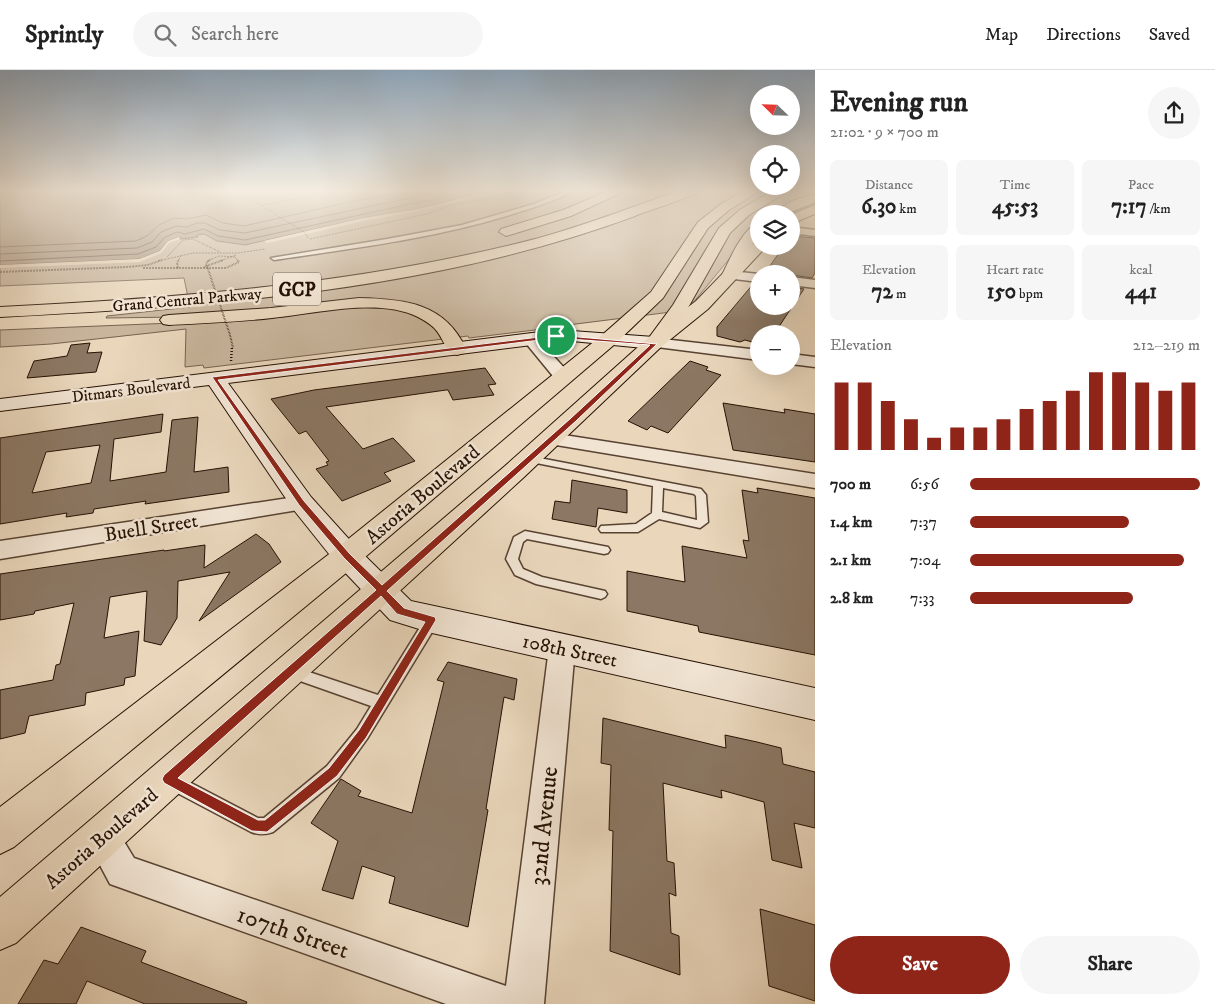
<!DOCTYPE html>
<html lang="en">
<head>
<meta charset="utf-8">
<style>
  body { margin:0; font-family:"IM FELL DW Pica",serif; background:#f6f6f6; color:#222; height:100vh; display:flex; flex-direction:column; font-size:19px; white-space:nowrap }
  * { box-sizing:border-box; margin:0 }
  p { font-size:16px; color:#767676 }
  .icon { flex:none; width:28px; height:28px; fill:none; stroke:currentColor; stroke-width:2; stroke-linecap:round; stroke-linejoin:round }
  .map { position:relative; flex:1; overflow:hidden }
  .side { display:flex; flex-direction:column; background:#fff; width:400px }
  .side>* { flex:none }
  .needle { width:32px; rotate:293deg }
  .controls { position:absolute; left:750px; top:15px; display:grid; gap:10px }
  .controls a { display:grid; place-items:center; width:50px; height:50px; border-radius:50%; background:#fff; box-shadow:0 5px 20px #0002; font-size:25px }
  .pin { position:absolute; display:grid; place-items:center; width:42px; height:42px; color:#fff; margin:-21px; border:2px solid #fff; border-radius:50%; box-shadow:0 1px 5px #0007 }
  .round { display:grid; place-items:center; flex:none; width:52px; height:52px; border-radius:26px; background:#f6f6f6 }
  .summary { display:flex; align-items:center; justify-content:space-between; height:85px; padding:0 15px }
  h1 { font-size:28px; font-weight:700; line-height:38px }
  .figures { display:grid; grid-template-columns:repeat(3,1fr); gap:8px; height:85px; padding:5px 15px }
  .figures div { display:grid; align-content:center; border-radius:8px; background:#f6f6f6; text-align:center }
  .figures b { font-size:21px; font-weight:700 }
  .figures small { font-size:14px; font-weight:400 }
  .figures p { font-size:14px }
  .chart { height:140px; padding:10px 15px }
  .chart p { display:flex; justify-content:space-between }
  .chart svg { width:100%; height:90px; margin-top:5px; stroke:#8f2418; stroke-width:6 }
  .button { display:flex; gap:10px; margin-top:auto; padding:10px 15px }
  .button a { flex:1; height:58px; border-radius:30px; background:#8f2418; color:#fff; font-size:20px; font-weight:700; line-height:58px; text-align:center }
  .button a+a { background:#f6f6f6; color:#222 }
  ul { padding:0 15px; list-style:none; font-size:16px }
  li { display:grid; grid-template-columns:80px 60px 1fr; align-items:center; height:38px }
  li i { height:12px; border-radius:6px; background:#8f2418 }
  header { display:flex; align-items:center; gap:30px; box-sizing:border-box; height:70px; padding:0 25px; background:#fff; border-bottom:1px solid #e0e0e0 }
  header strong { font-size:24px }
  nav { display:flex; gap:28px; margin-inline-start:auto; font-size:18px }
  .search { width:350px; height:45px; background:#f6f6f6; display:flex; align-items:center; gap:12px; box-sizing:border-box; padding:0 18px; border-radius:28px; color:#767676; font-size:19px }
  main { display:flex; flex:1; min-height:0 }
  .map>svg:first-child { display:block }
  .green { fill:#c8b59c; stroke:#776350 }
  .water { fill:#a7937c; stroke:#735f4c }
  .pier { fill:#e9d6bb }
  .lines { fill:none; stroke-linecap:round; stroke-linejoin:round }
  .shore { stroke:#665240; stroke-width:1 }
  .building { fill:#8b7763; stroke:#261103; fill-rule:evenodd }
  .lane-casing { stroke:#574231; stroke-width:3 }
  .street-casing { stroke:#574231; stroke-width:3 }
  .secondary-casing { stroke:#261103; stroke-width:2 }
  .primary-casing { stroke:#261103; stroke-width:2 }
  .highway-casing { stroke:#261103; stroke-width:2 }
  .path-far2 { stroke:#261103; stroke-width:1; stroke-dasharray:0.5 1; stroke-linecap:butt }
  .path-far1 { stroke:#261103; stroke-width:2; stroke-dasharray:0.5 1; stroke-linecap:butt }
  .path { stroke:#261103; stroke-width:2.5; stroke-dasharray:1 2; stroke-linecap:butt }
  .lane { fill:#f1e4d3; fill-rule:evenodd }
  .street { fill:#f1e4d3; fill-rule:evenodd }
  .secondary { fill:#f1e4d3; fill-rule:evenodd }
  .primary { fill:#e9d6bb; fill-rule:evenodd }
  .highway { fill:#e9d6bb; fill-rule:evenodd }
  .path-bridge-far1 { stroke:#261103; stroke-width:1; stroke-dasharray:0.5 1; stroke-linecap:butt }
  .path-bridge { stroke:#261103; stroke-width:2; stroke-dasharray:0.5 1; stroke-linecap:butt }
  .route { fill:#8f2418; stroke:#fff; fill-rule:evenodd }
  .labels { text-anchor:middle; stroke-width:5; stroke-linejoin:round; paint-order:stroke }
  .far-street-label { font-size:16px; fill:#261103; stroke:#f1e4d3 }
  .shield { fill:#f1e4d3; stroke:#635041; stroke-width:1 }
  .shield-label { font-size:19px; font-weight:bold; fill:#261103 }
  .street-label { font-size:20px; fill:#261103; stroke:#f1e4d3 }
  .near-street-label { font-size:24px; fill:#261103; stroke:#f1e4d3 }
</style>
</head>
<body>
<header>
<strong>Sprintly</strong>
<div class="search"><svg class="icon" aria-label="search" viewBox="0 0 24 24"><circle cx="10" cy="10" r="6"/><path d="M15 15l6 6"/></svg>Search here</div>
<nav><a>Map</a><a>Directions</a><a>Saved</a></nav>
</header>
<main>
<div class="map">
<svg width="815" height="934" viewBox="0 0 815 934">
  <rect width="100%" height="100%" fill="#e9d6bb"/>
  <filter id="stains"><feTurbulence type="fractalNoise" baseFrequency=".004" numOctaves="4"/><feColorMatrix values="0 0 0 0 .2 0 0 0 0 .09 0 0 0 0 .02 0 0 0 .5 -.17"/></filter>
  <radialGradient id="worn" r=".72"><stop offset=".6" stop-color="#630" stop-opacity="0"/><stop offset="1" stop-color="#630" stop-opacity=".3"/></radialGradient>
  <polygon class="green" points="419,121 815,121 815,134 791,144 759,144 759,166 735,182 687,240 568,255 571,259 543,259 469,268 468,266 204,298 203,295 185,297 186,259 51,274 0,277 0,260 173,253 180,247 106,248 107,246 190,237 184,208 0,216 0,160"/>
  <polygon class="water" points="0,121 487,121 418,139 363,148 245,175 217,171 204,164 197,165 198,167 180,169 180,167 168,171 160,181 139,189 0,195"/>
  <g class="pier">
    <polygon points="490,121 488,124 474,128 419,141 364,151 267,173 264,171 363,148 418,139"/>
    <polygon points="179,167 180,169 169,173 161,183 140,192 0,198 0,195 139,189 160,181 168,171"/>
  </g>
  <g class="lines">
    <g class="shore">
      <polyline points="0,177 136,171 147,166 159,155 174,148 187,149 206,145 223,153 244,156 359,130 410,121"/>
      <polyline points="0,184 137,178 152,172 161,162 176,156 187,157 197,153 205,153 220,160 245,163 443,121"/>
      <polyline points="0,191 138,184 156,177 165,167 177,162 185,164 204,159 218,166 245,170 470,121"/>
    </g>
  </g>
  <g class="building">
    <polygon points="792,166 815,168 815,203 812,208 791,205 791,203 767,200 784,176 791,176"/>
    <polygon points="754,213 759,214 759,236 791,236 791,217 804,219 774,264 759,264 759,274 745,270 740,272 717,266 717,257"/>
    <polygon points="90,273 87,283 102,282 96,302 27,308 34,291 67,286 71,275"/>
    <polygon points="690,291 708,297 706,300 721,305 668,363 651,356 647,360 628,351"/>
    <polygon points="485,298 496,314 488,315 494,325 453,330 448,320 446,320 326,337 363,379 393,368 415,391 384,403 391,411 342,431 316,399 328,395 326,392 329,391 306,361 299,364 271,329 314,320"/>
    <polygon points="723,333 785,343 784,339 815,344 815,392 733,380"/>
    <path d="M163,344L161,362L114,369L110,411L166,402L172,350L198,347L194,402L228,397L229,422L145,434L146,431L94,439L93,443L66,447L67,443L0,454V368ZM100,375L91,413L32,423L46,382Z"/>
    <polygon points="572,410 627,420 627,443 598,438 596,457 552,449 555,431 570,433"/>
    <polygon points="757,418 815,428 815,585 699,562 698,556 627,541 627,501 685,512 682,476 747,488 743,470 749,471 742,420 758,423"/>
    <polygon points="256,464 269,474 281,492 199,551 230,502 178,511 177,548 161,575 144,571 147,521 110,527 104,568 139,561 135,606 125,608 124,615 86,623 85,635 29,646 25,663 0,669 0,620 53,610 56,595 60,594 74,533 35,541 34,544 0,550 0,504 164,480 164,481 205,475 204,498"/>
    <polygon points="448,592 517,609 514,630 504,627 486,739 488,740 468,857 389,833 395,807 362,796 353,829 322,820 338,771 311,753 341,709 361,721 358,726 412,743 444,612 437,610"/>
    <polygon points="603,648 726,678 725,665 757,672 781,678 783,694 815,702 815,758 794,753 802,798 772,790 764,732 721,720 722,728 663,713 667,791 674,793 676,826 669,823 671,863 679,866 680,905 610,881 613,761 609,760 611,695 601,693"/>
    <polygon points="760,839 815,855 815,931 769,916"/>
    <polygon points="81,857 146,881 141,892 247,932 246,934 145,934 87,911 76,934 18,934 44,890 58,894"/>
  </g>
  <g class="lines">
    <g class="lane-casing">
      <g id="lane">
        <path d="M566,121H573C556,131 535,137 516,143C438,168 355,178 274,190L271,188L387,169L462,155L534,134Z"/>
        <path d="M529,386L701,419L706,425L708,452L700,458L659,449L638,462H601L599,459L601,456L636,454L652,443L653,416L526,391L524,389L526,387ZM663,418L694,424L696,426L697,450L662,442Z"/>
        <polygon points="525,461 608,477 610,480 608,483 604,484 527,469 523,472 518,489 523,499 542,507 605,521 607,524 605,527 601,529 536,514 515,505 506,489 514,467"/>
        <path d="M432,545L437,546L438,550L437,554L367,669L339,708L273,762C265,765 259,765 251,762L166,717L164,711L166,705L172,703L258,748H264L327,696L357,659L371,636L286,606L284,602L286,598L291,596L378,625L427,546Z"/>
      </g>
    </g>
    <g class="street-casing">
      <g id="street">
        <polygon points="791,157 815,160 815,166 791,163"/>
        <polygon points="730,201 759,204 759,212 726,208 724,205 726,202"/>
        <polygon points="791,207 815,210 815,218 791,215"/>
        <polygon points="530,264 535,266 569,303 571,307 569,311 557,311 525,272 522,269 525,266"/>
        <polygon points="654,268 759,280 759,290 649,276 646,273 649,270"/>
        <polygon points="791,284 815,287 815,297 791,294"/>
        <polygon points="551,363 815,404 815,418 544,373 542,369 544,365"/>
        <polygon points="302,426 310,428 313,433 310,438 0,489 0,471"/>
        <polygon points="562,566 571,570 575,578 544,934 446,934 110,814 85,767 90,755 102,750 114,755 134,788 506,916 549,578 553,570"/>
      </g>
    </g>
    <g class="secondary-casing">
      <polygon id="secondary" points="548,261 572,261 654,267 661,269 663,273 661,277 654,279 572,271 548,273 228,313 311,427 357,478 411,531 815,618 815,650 432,563 390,550 337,494 293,439 209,315 0,341 0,329"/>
    </g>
    <g class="primary-casing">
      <g id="primary">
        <polygon points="815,135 815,144 791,154 791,145"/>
        <polygon points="759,172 759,176 766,176 764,179 708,239 661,277 523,408 16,873 0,880 0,827 505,396 647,269 696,231 733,193 754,173"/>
        <polygon points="608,264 615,266 617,270 615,274 357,494 14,777 0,784 0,737 337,478 601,266"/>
      </g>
    </g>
    <g class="highway-casing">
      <g id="highway">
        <polygon points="608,121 625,121 571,146 506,166 499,162 501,159 563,140"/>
        <path d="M679,121H698C689,129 648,140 635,146C433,221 213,236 0,247V237C180,228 360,214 535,169C584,156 631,137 679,121Z"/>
        <polygon points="744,121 759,121 729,140 708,158 663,228 615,274 608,276 601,274 599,270 601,266 651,222 698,152 721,134"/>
        <polygon points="773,121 788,121 749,145 730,163 689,236 661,277 654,279 647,277 645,273 673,235 719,158 741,139"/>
        <polygon points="815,124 815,132 786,144 769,144 792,131"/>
        <path d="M759,153V166L752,175L738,205L735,208H725L722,205C729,191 743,157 759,153Z"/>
        <path d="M359,228C405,229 445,233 466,279L464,283L457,285L450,283C438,265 441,259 418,247C378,227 314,244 272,248C237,252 203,253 169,255L163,254L160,250L163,246L169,245L271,238Z"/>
      </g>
    </g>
    <g class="path-far2">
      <polyline points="237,121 304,162 309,169"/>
      <polyline points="104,122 110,121"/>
      <polyline points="260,136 332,121"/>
      <polyline points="310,169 427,144 452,135 490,129 511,121"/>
      <polyline points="167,187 183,170 193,169 220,182"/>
      <polyline points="235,187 238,191"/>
      <polyline points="158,191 193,183 238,183 265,179"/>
      <polyline points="178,191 181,186"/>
      <polyline points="220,191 236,185"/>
    </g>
    <g class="path-far1">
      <polyline points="204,197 223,190"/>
      <polyline points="143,198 226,198 239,192 237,190"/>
      <polyline points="178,198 177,193 179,190"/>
      <polyline points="0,202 127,197 148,195 162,190"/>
      <polyline points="230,265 233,278"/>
    </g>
    <polyline class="path" points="231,291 232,277"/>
    <use href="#lane" class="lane"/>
    <use href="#street" class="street"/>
    <use href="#secondary" class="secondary"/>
    <use href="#primary" class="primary"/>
    <use href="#highway" class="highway"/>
    <polyline class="path-bridge-far1" points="207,191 219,186 235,187"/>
    <polyline class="path-bridge" points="210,190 206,193 230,265"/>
  </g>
  <linearGradient id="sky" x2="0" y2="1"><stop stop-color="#8ea7bd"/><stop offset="0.48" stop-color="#f5ede0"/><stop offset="1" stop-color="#f5ede0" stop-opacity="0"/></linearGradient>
  <rect width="815" height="252" fill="url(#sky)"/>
  <path class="route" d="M556,265L657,274L576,351L387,521L404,538L435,547L436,550L366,668L337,706L267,762L252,761L164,713L162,709L164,705L376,520L344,488L299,435L212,307ZM556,268L650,275L571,348L382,515L350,484L304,431L218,310ZM381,526L397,544L425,552L359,660L329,698L265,750H258L178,708Z"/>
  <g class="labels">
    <g class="far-street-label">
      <text transform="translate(187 229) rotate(-5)" y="6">Grand Central Parkway</text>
      <text transform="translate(131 319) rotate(-7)" y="6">Ditmars Boulevard</text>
    </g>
    <rect class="shield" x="273" y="202.5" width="48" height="33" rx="4"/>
    <g class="shield-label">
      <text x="297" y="226">GCP</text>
    </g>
    <g class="street-label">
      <text transform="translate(422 424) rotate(-40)" y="7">Astoria Boulevard</text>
      <text transform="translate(151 457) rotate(-9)" y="7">Buell Street</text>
      <text transform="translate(570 580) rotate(12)" y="7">108th Street</text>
      <text transform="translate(101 768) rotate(-41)" y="7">Astoria Boulevard</text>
    </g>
    <g class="near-street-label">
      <text transform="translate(543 756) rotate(-84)" y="8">32nd Avenue</text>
      <text transform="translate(293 862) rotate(19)" y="8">107th Street</text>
    </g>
  </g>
  <rect width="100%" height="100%" filter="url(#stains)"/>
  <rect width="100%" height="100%" fill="url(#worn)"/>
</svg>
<div class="controls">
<a><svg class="needle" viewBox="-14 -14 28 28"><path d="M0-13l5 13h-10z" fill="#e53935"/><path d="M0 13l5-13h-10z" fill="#767676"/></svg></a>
<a><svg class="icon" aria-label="locate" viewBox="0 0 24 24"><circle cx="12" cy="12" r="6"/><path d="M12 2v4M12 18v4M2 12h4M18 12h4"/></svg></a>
<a><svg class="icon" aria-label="layers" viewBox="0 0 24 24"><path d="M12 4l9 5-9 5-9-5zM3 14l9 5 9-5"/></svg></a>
<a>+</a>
<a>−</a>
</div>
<div class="pin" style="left:556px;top:266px;background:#1e9e55"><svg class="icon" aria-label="arrive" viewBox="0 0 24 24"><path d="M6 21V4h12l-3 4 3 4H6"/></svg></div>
</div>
<section class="side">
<div class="summary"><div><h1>Evening run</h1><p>21:02 · 9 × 700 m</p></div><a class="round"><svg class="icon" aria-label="share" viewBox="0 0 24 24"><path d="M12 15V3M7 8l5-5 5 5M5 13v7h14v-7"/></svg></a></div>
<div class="figures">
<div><p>Distance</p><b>6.30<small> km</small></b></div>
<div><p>Time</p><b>45:53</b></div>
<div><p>Pace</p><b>7:17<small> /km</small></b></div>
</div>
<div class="figures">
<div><p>Elevation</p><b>72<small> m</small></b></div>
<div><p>Heart rate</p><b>150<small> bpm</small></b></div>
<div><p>kcal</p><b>441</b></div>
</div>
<div class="chart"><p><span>Elevation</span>212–219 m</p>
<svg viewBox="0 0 160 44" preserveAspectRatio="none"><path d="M5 44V11M15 44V11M25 44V20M35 44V29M45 44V38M55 44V33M65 44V33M75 44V29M85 44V24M95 44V20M105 44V15M115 44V6M125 44V6M135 44V11M145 44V15M155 44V11"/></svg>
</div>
<ul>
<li><b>700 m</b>6:56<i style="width:100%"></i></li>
<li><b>1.4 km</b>7:37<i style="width:69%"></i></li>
<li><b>2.1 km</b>7:04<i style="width:93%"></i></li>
<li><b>2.8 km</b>7:33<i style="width:71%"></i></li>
</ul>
<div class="button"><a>Save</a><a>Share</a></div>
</section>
</main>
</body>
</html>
